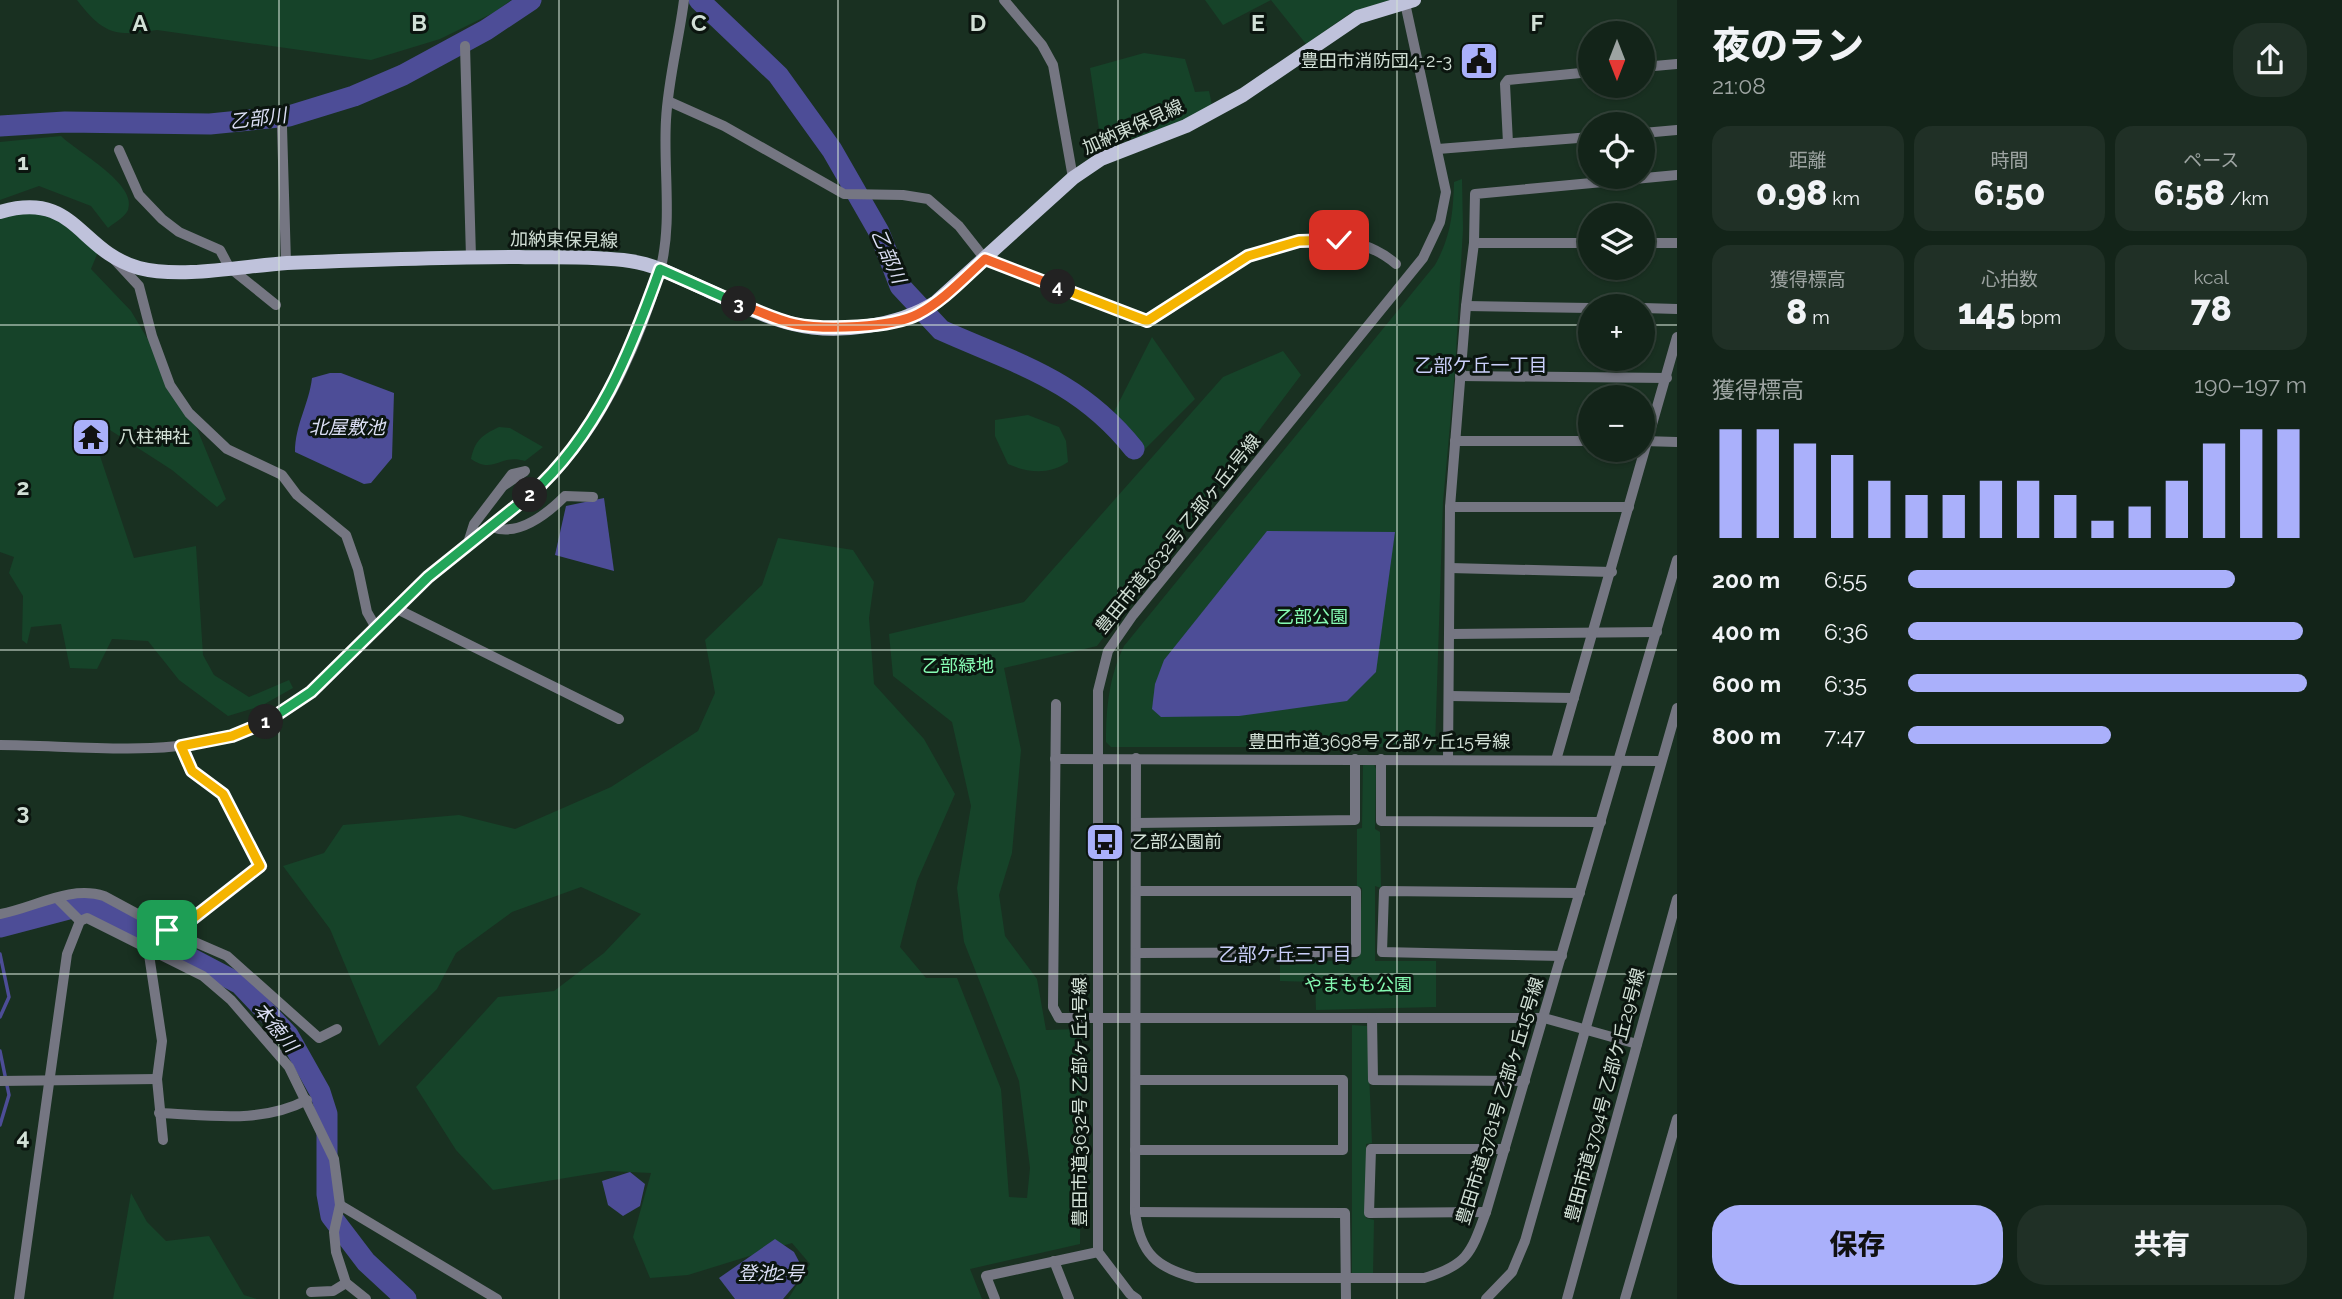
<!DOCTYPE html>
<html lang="ja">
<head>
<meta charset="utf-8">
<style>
  body { margin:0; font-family:Raleway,"Noto Sans JP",sans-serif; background:#203026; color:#f1f3f6; height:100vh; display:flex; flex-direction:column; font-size:26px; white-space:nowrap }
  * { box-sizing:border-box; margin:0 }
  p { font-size:23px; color:#9da4a2 }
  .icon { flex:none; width:38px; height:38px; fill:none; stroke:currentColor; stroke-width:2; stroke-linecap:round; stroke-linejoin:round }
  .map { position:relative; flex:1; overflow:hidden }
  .drawer { display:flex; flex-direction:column; background:#132419; width:665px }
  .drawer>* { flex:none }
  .needle { width:46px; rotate:180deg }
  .fabs { position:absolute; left:1578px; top:21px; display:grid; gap:14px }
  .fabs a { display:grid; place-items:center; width:77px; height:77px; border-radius:50%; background:#132419; box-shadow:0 2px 5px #0004,0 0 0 2px #324138; font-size:35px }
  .pin { position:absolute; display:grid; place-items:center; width:60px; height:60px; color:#fff; margin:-30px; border-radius:14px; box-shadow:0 4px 10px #0006 }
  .km { position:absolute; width:35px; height:35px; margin:-18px; border-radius:50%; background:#222; color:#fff; font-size:19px; line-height:35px; text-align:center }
  .round { display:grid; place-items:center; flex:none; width:74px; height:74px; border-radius:28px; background:#203026 }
  .summary { display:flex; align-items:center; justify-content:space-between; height:119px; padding:0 35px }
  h1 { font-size:38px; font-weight:800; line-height:52px }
  .metrics { display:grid; grid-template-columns:repeat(3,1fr); gap:10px; height:119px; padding:7px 35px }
  .metrics div { display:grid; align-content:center; border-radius:18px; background:#203026; text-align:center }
  .metrics b { font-size:35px; font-weight:800 }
  .metrics small { font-size:19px; font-weight:400 }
  .metrics p { font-size:19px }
  .chart { height:196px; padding:14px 35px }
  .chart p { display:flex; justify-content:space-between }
  .chart svg { width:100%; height:126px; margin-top:7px; stroke:#aab0fb; stroke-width:6 }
  .primary-button { display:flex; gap:14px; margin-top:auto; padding:14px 35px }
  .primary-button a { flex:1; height:80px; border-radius:28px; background:#aab0fb; color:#111; font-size:28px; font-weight:800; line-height:80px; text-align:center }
  .primary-button a+a { background:#203026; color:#f1f3f6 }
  ul { padding:0 35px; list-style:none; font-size:23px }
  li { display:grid; grid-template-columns:112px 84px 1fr; align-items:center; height:52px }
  li i { height:18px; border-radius:9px; background:#aab0fb }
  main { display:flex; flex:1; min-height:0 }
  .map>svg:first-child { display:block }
  .green { fill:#164329 }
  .water { fill:#4d4d97 }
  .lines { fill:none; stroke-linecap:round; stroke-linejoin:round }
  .stream { stroke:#4d4d97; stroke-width:3.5 }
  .river { stroke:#4d4d97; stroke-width:21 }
  .minor { stroke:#757682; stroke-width:10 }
  .major { stroke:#bfc2db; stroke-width:14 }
  .split-1-casing { stroke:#fff; stroke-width:14 }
  .split-2-casing { stroke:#fff; stroke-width:14 }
  .split-3-casing { stroke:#fff; stroke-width:14 }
  .split-4-casing { stroke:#fff; stroke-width:14 }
  .split-5-casing { stroke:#fff; stroke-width:14 }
  .split-1 { stroke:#f5b400; stroke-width:9 }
  .split-2 { stroke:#22a559; stroke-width:9 }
  .split-3 { stroke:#22a559; stroke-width:9 }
  .split-4 { stroke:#f0652b; stroke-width:9 }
  .split-5 { stroke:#f5b400; stroke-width:9 }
  .grid { fill:none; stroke:#d2e0d6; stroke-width:2; stroke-opacity:0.55 }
  .labels { text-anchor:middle; stroke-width:6; stroke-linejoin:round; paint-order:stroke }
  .poi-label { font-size:18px; fill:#d2e0d6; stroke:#0b150f; text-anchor:start }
  .street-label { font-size:18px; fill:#d2e0d6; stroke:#0b150f }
  .park-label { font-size:18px; fill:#86fbb3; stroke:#0b150f }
  .water-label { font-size:19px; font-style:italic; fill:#dbdef4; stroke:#0b150f }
  .neighbourhood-label { font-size:19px; fill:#cacffa; stroke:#0b150f }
  .grid-label { font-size:23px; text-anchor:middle; font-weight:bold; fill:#d2e0d6; stroke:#0b150f; stroke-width:6; stroke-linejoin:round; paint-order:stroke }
</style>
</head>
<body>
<main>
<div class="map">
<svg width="1677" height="1299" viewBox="0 0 1677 1299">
  <rect width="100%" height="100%" fill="#193021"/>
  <g class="green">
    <path d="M77,0H511L495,12L440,39L371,60L157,30C115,37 103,34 77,0Z"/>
    <polygon points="1205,0 1271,0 1223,25"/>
    <polygon points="1271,0 1390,0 1352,12 1306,44"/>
    <polygon points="1144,53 1185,59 1195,92 1209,91 1212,105 1174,125 1109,146 1101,143 1090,68"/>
    <path d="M61,136C77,152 138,184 128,210C125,217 114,223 108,228L91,206L39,186L0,200V142Z"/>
    <path d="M1462,179L1463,229L1455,370L1443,502L1435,747H1111L1106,742C1106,708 1109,677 1124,646L1435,265C1451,236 1453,214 1454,182Z"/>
    <polygon points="38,212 56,219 98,252 91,269 131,311 166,370 193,419 226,499 217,507 172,470 110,430 96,444 134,558 196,546 203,655 214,675 249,697 289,680 293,688 261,706 228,716 179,680 148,641 112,639 97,669 70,668 61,624 31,627 27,644 22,640 23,596 9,573 14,557 0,552 0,217"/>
    <polygon points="1152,337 1195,399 1144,450 1114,412"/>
    <polygon points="1283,351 1301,375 1097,646 1004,668 1021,750 1012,853 999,895 1005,936 1037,979 1046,1030 1082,1029 1080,1244 970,1269 982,1299 788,1299 810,1264 792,1243 688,1275 650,1278 633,1237 651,1173 608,1171 493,1190 456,1150 416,1087 498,997 554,991 604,953 641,914 581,887 512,912 456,953 437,989 379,1046 330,929 283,866 324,853 343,825 459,815 515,829 611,787 698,731 715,693 705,640 762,585 778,538 853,550 874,582 869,618 874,684 924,739 955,794 917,881 900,947 926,978 957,978 1001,1089 1009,1197 1027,1198 1030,1168 1019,1081 964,942 957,888 971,806 952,722 893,676 889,634 1024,602 1223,377"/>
    <path d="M1028,415L1059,427L1066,441L1068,462C1049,475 1028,473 1008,464L995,436V420Z"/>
    <path d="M499,427L510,428L543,447L525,461C501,453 494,475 471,459C475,440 482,435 499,427Z"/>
    <polygon points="1363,765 1374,765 1376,769 1375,829 1380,832 1381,888 1375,886 1375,961 1436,961 1436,1007 1316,1010 1315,982 1280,981 1280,960 1352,961 1359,957 1362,888 1357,886 1357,829 1362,828"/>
    <polygon points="1352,1025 1367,1026 1372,1143 1366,1144 1366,1218 1374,1220 1373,1276 1352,1273"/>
    <polygon points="131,1193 147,1222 166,1241 209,1236 244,1295 257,1299 113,1299"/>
  </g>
  <g class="water">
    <path d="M330,373H341L394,393L392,458L371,483L364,484L295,452C295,425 309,404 312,378Z"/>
    <polygon points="604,498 614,571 555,555 566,506"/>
    <polygon points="1267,531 1395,532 1376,672 1347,701 1239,716 1161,717 1152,709 1155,684 1164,660"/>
    <polygon points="630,1172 645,1184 640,1206 623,1216 608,1205 602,1181"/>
    <polygon points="775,1239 794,1252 805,1273 783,1299 735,1299 719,1278"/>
  </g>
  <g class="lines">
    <g class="stream">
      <polyline points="0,954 9,997 0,1017"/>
      <polyline points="0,1051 9,1095 0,1125"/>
    </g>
    <g class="river">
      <path d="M699,0L778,75L832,150L879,232L900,286L941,330C1017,364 1079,380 1134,449"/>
      <polyline points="0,126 65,122 210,124 289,116 354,96 403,75 486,30 531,0"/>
      <polyline points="0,927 76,907 93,907 240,984 288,1035 320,1092 327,1114 327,1194 331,1216 366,1262 406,1299"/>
    </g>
    <g class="minor">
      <polyline points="1004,0 1042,45 1053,65 1073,178"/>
      <polyline points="465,46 471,257"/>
      <polyline points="1643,67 1677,64"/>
      <path d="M668,101L724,126L844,194L903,195L928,199L959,226L985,259L1147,321C1174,310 1195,288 1219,272C1268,240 1347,222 1396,264"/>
      <polyline points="282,127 286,263"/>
      <polyline points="1643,133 1677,130"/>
      <polyline points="1508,143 1505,84 1508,80 1591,72"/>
      <polyline points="1438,149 1591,137"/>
      <polyline points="119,150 139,195 162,219 179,232 220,250 229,267 276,305"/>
      <polyline points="1474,243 1591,243"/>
      <polyline points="1643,243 1677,243"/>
      <polyline points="114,259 139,286 152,336 170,385 189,413 227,449 282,475 297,495 346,535 358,569 367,612 375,626"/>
      <polyline points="1466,306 1591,308"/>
      <polyline points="1643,308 1677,309"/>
      <polyline points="1460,376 1667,378"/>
      <polyline points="1455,441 1591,441"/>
      <polyline points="1643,441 1677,442"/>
      <polyline points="1450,507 1629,507"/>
      <path d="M492,527C519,537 547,514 565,496L593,497"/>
      <polyline points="468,543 474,524 512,474 525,471 503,486"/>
      <polyline points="1450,568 1612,572"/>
      <polyline points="395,608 619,719"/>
      <polyline points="1451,634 1657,632"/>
      <polyline points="1450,696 1574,698"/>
      <polyline points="1056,704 1053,1007 1059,1018 1544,1018 1637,1044"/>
      <path d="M0,745C72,745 169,758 236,734C305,710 346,654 398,605C450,556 511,517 560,466C606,418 642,334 660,271C673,222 663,170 666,120C668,80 679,40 684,0"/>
      <path d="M1136,758L1135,1212C1140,1254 1157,1268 1196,1278H1424C1468,1265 1471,1253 1486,1212L1677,560"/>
      <polyline points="1055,759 1661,761"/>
      <polyline points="1381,759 1381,821 1601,822"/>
      <polyline points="1448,760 1450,507 1466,306 1474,243 1475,194 1677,175"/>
      <polyline points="1556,760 1677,337"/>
      <polyline points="1136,823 1355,820 1355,759"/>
      <polyline points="57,898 80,921"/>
      <path d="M0,914C34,908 70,885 104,896L167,930L227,956L319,1038L337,1029"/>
      <polyline points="148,948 159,946 167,930 191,920 260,866 223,794 192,771 181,746"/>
      <polyline points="148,948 162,1041 157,1079 163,1140"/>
      <polyline points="1136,953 1356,952 1356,891 1136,891"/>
      <polyline points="1562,956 1382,952 1384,891 1580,893"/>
      <polyline points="1372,1018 1373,1080 1525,1081"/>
      <polyline points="0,1081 157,1079"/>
      <path d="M159,1113C210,1115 261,1124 307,1100"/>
      <polyline points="1135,1150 1343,1150 1343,1080 1136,1080"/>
      <polyline points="340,1205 497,1299"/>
      <polyline points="1135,1212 1345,1213 1346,1299"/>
      <polyline points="1486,1212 1369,1213 1371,1149 1505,1149"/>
      <polyline points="1054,1261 1069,1299"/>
      <polyline points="311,1292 333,1291 346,1283"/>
      <polyline points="19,1299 67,954 80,921 87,918 203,976 231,1000 289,1067 334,1159 340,1205 334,1232 336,1252 346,1283 366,1299"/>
      <polyline points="995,1299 986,1276 1098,1252"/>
      <polyline points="1137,1299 1130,1294 1098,1252 1098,691 1108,651 1133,615 1423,258 1440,222 1446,192 1405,3"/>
      <polyline points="1486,1299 1512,1272 1525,1241 1677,708"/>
      <polyline points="1567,1299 1677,899"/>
      <polyline points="1625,1299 1677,1119"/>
    </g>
    <path class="major" d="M0,212C76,190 78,251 139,268C181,279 243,266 287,263C364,260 442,257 519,257C556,258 594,256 630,261C658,265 684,280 709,291C736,303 765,317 793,324C837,335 899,326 936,302L1073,178L1101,159L1186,126L1243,95L1358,17L1414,0"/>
  </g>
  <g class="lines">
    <g class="split-1-casing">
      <polyline id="split-1" points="167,930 191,920 260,866 223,794 192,771 181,746 232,736 266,722"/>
    </g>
    <g class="split-2-casing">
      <polyline id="split-2" points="266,722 311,692 428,577 530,495"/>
    </g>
    <g class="split-3-casing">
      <path id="split-3" d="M530,495C598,434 630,353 660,269L739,304"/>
    </g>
    <g class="split-4-casing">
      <path id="split-4" d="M739,304C757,310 776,320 795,324C825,330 891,328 918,314C943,301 964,278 985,259L1058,287"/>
    </g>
    <g class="split-5-casing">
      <polyline id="split-5" points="1058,287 1147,321 1248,256 1299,241 1339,240"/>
    </g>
    <use href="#split-1" class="split-1"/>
    <use href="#split-2" class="split-2"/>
    <use href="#split-3" class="split-3"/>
    <use href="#split-4" class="split-4"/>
    <use href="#split-5" class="split-5"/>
  </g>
  <path class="grid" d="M279,0V1299M559,0V1299M838,0V1299M1118,0V1299M1397,0V1299M0,325H1591M1643,325H1677M0,650H1677M0,974H1677"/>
  <defs>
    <g id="civic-square" transform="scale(2.0125)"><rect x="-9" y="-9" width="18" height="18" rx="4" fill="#aab0fb" stroke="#0b150f"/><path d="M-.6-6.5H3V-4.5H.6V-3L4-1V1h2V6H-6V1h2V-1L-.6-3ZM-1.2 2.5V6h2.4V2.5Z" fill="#111"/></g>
    <g id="temple-square" transform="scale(2.0125)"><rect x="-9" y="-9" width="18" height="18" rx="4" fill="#aab0fb" stroke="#0b150f"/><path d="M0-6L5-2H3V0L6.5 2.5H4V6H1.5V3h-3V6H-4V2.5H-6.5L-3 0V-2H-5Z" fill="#111"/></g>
    <g id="bus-square" transform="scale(2.0125)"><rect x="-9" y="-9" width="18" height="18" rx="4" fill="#aab0fb" stroke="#0b150f"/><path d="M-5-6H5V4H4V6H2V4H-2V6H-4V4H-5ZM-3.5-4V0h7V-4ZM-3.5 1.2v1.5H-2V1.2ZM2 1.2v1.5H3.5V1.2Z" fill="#111"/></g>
  </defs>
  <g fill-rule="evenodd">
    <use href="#civic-square" x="1479" y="61"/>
    <use href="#temple-square" x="91" y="437"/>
    <use href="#bus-square" x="1105" y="842"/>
  </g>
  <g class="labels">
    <g class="poi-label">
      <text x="1452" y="67" text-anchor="end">豊田市消防団4-2-3</text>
      <text x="118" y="443">八柱神社</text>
      <text x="1132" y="848">乙部公園前</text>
    </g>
    <g class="street-label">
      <text transform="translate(1133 127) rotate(-24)" y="6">加納東保見線</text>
      <text transform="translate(564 240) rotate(1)" y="6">加納東保見線</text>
      <text transform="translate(1178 534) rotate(-51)" y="6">豊田市道3632号 乙部ヶ丘1号線</text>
      <text x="1379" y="748">豊田市道3698号 乙部ヶ丘15号線</text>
      <text transform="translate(1605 1095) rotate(-75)" y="6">豊田市道3794号 乙部ケ丘29号線</text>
      <text transform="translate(1500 1101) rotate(-73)" y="6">豊田市道3781号 乙部ヶ丘15号線</text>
      <text transform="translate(1080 1102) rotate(-90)" y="6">豊田市道3632号 乙部ヶ丘1号線</text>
    </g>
    <g class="park-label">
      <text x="1312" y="623">乙部公園</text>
      <text x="958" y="672">乙部緑地</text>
      <text x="1358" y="991">やまもも公園</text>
    </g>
    <g class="water-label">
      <text transform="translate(258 118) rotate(-7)" y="7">乙部川</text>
      <text transform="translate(889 256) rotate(66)" y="7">乙部川</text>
      <text x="347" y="434">北屋敷池</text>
      <text transform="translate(276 1027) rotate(51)" y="7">本徳川</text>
      <text x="771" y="1280">登池2号</text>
    </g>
    <g class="neighbourhood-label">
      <text x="1481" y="372">乙部ケ丘一丁目</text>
      <text x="1285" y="961">乙部ケ丘三丁目</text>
    </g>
  </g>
  <g class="grid-label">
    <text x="140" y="31">A</text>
    <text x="419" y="31">B</text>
    <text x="699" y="31">C</text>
    <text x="978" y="31">D</text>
    <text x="1258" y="31">E</text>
    <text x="1537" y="31">F</text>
    <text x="23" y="170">1</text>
    <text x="23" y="495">2</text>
    <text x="23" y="820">3</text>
    <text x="23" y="1145">4</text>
  </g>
</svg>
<div class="fabs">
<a><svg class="needle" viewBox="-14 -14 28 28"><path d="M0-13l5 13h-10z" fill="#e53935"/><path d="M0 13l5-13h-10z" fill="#9da4a2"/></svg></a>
<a><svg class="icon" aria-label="locate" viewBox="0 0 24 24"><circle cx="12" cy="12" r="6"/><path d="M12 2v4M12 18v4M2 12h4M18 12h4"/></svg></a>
<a><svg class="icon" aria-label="layers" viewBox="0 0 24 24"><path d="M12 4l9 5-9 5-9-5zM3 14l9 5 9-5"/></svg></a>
<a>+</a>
<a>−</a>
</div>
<div class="pin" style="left:167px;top:930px;background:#1e9e55"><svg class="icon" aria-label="arrive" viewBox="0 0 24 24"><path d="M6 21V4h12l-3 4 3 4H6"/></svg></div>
<div class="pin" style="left:1339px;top:240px;background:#d93025"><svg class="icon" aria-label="check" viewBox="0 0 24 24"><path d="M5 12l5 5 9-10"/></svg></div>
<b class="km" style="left:266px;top:722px">1</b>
<b class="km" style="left:530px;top:495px">2</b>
<b class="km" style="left:739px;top:304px">3</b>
<b class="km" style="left:1058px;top:287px">4</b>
</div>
<section class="drawer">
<div class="summary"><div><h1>夜のラン</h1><p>21:08</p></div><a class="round"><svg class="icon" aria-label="share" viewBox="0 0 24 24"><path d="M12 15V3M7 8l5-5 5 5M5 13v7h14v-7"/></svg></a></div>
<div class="metrics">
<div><p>距離</p><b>0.98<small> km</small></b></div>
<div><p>時間</p><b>6:50</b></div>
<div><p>ペース</p><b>6:58<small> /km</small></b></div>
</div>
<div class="metrics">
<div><p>獲得標高</p><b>8<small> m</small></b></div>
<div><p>心拍数</p><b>145<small> bpm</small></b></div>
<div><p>kcal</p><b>78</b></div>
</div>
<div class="chart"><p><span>獲得標高</span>190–197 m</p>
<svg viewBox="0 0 160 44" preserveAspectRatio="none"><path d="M5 44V6M15 44V6M25 44V11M35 44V15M45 44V24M55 44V29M65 44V29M75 44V24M85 44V24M95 44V29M105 44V38M115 44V33M125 44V24M135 44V11M145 44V6M155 44V6"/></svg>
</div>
<ul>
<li><b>200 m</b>6:55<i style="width:82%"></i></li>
<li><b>400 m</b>6:36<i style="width:99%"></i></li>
<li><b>600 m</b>6:35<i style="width:100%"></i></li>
<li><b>800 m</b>7:47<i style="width:51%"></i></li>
</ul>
<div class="primary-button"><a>保存</a><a>共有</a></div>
</section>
</main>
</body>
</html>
